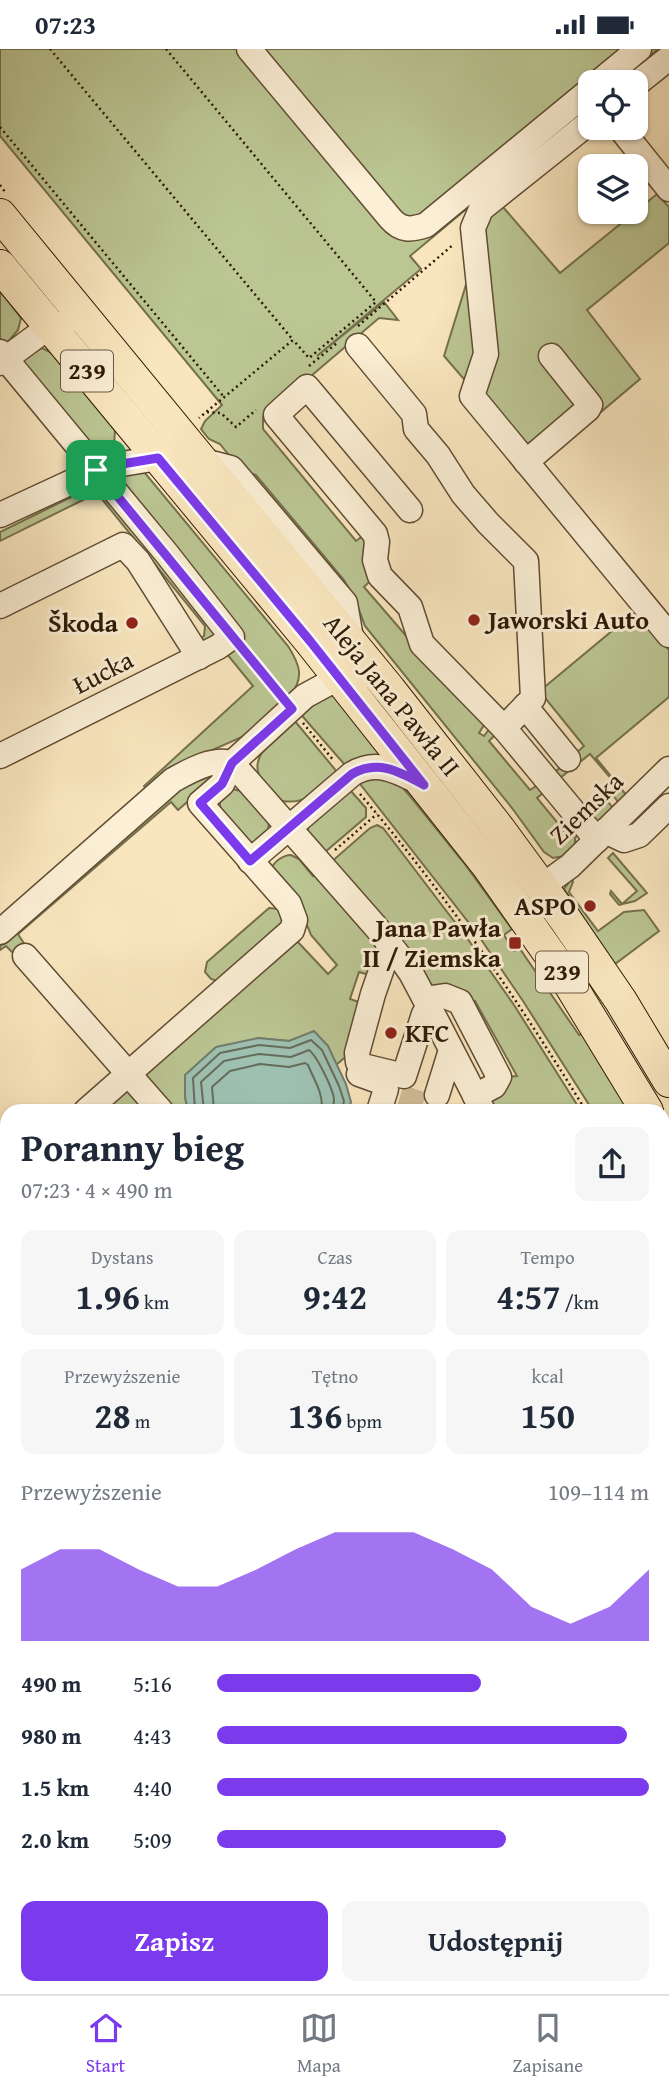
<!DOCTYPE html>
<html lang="pl">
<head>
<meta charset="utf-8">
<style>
  body { margin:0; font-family:"Gentium Book Plus",serif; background:#f6f6f7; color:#1f2937; height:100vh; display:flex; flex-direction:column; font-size:26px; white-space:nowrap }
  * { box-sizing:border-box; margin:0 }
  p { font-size:23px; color:#747a83 }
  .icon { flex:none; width:38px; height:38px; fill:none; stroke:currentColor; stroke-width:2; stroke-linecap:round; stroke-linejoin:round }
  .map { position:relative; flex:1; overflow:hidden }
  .panel { position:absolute; left:0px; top:1055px; width:670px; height:891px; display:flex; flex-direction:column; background:#fff; border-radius:21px 21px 0 0; box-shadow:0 2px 5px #0004 }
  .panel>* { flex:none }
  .controls { position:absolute; left:578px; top:21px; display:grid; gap:14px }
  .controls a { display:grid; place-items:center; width:70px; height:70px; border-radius:14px; background:#fff; box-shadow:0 2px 5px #0004; font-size:35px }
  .pin { position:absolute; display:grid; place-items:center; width:60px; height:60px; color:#fff; margin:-30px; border-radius:14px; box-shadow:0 4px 10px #0006 }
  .round { display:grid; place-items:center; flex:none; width:74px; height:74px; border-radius:14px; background:#f6f6f7 }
  .head { display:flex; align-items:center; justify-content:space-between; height:119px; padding:0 21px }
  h1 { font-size:38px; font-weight:700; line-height:52px }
  .figures { display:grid; grid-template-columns:repeat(3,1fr); gap:10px; height:119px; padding:7px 21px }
  .figures div { display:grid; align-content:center; border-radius:14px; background:#f6f6f7; text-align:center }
  .figures b { font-size:35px; font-weight:700 }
  .figures small { font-size:19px; font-weight:400 }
  .figures p { font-size:19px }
  .chart { height:196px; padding:14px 21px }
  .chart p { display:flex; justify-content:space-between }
  .chart svg { width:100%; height:126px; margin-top:7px; fill:#7c3aed; opacity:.7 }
  .button { display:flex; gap:14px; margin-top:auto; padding:14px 21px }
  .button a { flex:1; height:80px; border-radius:14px; background:#7c3aed; color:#fff; font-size:28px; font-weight:700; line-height:80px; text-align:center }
  .button a+a { background:#f6f6f7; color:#1f2937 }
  ul { padding:0 21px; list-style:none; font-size:23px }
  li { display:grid; grid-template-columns:112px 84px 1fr; align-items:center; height:52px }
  li i { height:18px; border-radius:9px; background:#7c3aed }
  .status { display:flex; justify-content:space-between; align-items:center; height:49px; padding:0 35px; background:#fff; direction:ltr }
  .status svg { height:19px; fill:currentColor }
  .menu { display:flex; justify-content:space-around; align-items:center; height:98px; border-top:2px solid #e0e1e3; background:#fff; font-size:19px; color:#747a83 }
  .menu a { display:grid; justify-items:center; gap:4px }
  .menu .selected { color:#7c3aed }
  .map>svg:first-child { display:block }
  .green { fill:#bbc693; stroke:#74704c; stroke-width:2 }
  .water { fill:#9ec0b1; stroke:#717d6c; stroke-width:2 }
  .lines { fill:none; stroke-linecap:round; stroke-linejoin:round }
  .shore { stroke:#666c5b; stroke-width:2 }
  .minor-tunnel { stroke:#d0bd99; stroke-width:24; stroke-dasharray:24 12; stroke-linecap:butt }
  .minor-casing { stroke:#604c33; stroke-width:27 }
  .major-casing { stroke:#2d1905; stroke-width:34 }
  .path { stroke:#2d1905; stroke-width:2.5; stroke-dasharray:2 3.5; stroke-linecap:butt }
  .minor { stroke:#fbefd5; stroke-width:24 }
  .major { stroke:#f9e6be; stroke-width:32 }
  .route-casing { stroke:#fff; stroke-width:14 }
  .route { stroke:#7c3aed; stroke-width:9 }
  .poi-dot { fill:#8f2418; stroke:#fbefd5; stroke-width:2.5 }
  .labels { text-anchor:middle; stroke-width:6; stroke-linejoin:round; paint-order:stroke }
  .shield { fill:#fbefd5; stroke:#6b5943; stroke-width:2 }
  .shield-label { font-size:24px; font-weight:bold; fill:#2d1905 }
  .poi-label { font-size:26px; font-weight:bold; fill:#2d1905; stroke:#fbefd5; text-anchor:end }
  .street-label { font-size:26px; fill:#2d1905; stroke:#fbefd5 }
</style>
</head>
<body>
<div class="status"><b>07:23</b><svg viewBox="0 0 49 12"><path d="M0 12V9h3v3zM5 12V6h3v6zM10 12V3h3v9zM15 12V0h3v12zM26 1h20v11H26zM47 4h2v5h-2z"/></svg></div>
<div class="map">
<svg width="669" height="1945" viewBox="0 0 669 1945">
  <rect width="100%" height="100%" fill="#f9e6be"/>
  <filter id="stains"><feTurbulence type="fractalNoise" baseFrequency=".00286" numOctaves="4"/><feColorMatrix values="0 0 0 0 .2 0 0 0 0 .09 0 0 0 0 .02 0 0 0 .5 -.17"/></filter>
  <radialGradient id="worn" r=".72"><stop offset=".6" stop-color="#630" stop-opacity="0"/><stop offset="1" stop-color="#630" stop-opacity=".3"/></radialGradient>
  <g class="green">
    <polygon points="0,0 658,0 618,33 590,33 590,57 410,207 421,220 317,307 384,253 398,271 379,269 263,368 263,380 356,492 364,486 372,530 364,538 439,625 486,673 479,684 484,687 490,679 496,685 489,692 530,741 538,736 543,744 537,749 565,783 573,778 580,785 575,789 575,795 564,807 553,809 544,803 512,759 365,577 355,550 344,531 256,426 240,420 220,395 209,390 201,380 205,372 222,356 0,87"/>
    <polygon points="657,145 669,158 669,194 587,261 640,330 538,416 444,307 486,171 503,158 560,224"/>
    <polygon points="0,241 21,269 18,281 7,294 0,294"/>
    <polygon points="42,299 52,304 115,381 114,397 100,409 24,322 23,310"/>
    <path d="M140,422L145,424L288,597C300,616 305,629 289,648L118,437V426Z"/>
    <polygon points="98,435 216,576 216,591 194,594 204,587 205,577 97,444 0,492 0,483"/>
    <polygon points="636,562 669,601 669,648 596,709 627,747 596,774 589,765 606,750 612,758 618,753 613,746 620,740 590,705 560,729 555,723 584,697 541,644 541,641"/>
    <polygon points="233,601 236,601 282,656 251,684 185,713 147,741 144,737 253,637 226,604"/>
    <polygon points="331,644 334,646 381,707 345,716 304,669 301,665 321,646"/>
    <path d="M294,671L338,724C319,740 309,756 282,752C275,745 263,735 259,726C250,704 281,684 294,671Z"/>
    <polygon points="379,725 400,736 410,747 464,814 512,880 504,886 514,902 520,900 579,986 584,984 630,1062 593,1062 523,952 476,883 357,731"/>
    <polygon points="211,727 212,731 178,761 171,753 18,885 25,896 14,905 6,897 0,901 0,897 170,746 179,739"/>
    <polygon points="232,740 245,743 269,771 268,784 259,793 250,793 220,761 220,751"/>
    <polygon points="350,741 366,759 366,768 325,803 308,783 308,775"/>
    <polygon points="377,776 383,779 467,889 514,956 581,1062 493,1062 485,1047 503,1028 517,1027 475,952 434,944 330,814 370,779"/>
    <polygon points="613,804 647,844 635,852 619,856 610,845 611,842 622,855 637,842 608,809"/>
    <path d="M291,806L299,810L313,827L318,823L378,895L373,927L359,923L350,950L364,955L350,1004L336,1016L328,997L314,983L289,992L258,989L185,1048L188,1062H170L145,1032L144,1022L296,891L328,925L337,916L311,886L301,861L271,821C273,813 283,806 291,806Z"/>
    <polygon points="572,829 573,833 569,843 598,882 624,863 644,861 659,882 615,915 564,840"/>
    <polygon points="269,859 279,860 286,871 217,932 211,930 205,923 207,913"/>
    <polygon points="128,1038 143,1060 142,1062 97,1062"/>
    <polygon points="663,1120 669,1131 669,1187 663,1178"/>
    <polygon points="669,1576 669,1945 603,1945 591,1939 663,1939 663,1579"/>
    <polygon points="7,1600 7,1932 0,1939 0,1606"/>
  </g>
  <polygon class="water" points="314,982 328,997 346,1035 351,1053 348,1062 188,1062 185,1048 185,1026 216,998 258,989 289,992"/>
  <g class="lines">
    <g class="shore">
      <polyline points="195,1062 193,1029 220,1004 259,996 290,999 311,991 322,1001 339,1037 344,1052 342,1062"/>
      <path d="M204,1062L201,1033L224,1012L259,1005L291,1008L309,1001C317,1007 333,1040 334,1050C334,1054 333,1058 333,1062"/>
      <path d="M214,1062L212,1038L230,1022L260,1015L289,1018L305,1014L308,1016C315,1033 323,1043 322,1062"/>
    </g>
    <polyline class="minor-tunnel" points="408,1062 415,1040"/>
    <g class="minor-casing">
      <g id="minor">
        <path d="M249,0L390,169C401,182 411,181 426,176L590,41"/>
        <polyline points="599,33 639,0"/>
        <polyline points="635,36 669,9"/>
        <polyline points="590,73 481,160 473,179 486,305 472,347 669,586"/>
        <polyline points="620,79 669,140"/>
        <polyline points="358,297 414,365 416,380 438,406 463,445 488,474 526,512 533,649 504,679 422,595 410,558 380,527 375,511 377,493 375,485 276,366 307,338 410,461"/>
        <polyline points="0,303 167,505 232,588 218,598 0,707"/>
        <polyline points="0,314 50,277 65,274"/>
        <polyline points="200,411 231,419 345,554 352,595"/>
        <polyline points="526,413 588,360 590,356 551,307"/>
        <polyline points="0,466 104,418 158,409"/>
        <polyline points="0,557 123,496 138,512 199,608"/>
        <polyline points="525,657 568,710"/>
        <polyline points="504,679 597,791"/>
        <polyline points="605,782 624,791 639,786 669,757"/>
        <path d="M250,812L352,725C377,710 397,722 421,734"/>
        <polyline points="541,838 570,817 669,720"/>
        <path d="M0,883L173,731C191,721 212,709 232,714L376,878L402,911L411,924L437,973L483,1062"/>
        <polyline points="390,896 373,945 357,1004 358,1013 363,1017 404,1027 424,965 431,960"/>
        <polyline points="25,907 161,1062"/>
        <polyline points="425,950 445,947 460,953 499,1028 494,1037 475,1047"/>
        <polyline points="359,1025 384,1034 386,1040 379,1062"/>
        <polyline points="437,1046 451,1001"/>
        <polyline points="86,1062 292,881 295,871 289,855 200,754 222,735 232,714 305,647 329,634 341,632 356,633"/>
        <polyline points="0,1139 7,1133"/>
        <polyline points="0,1207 7,1215"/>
        <polyline points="663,1262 669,1272"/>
        <polyline points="0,1264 7,1258"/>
        <polyline points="0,1295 7,1303"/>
        <polyline points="663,1307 669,1300"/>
        <polyline points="0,1592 7,1586"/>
        <polyline points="519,1939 531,1945"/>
        <polyline points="23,1945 29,1939"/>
        <polyline points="49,1945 55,1939"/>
      </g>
    </g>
    <g class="major-casing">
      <g id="major">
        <polyline points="0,166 390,641 499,780 565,870 621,952 669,1032"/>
        <polyline points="0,217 310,592 488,817 563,924 647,1062"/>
        <polyline points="663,1090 669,1100"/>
      </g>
    </g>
    <g class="path">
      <polyline points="50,0 293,291 199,369"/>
      <polyline points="166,0 376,253 309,309 293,291"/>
      <polyline points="0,78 224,348"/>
      <polyline points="0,136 5,143"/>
      <polyline points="358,277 454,195"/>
      <polyline points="309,317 337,294"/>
      <polyline points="207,363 221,364 236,378 256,361"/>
      <polyline points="245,604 279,644"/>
      <polyline points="303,674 334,712"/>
      <path d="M360,745C445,844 518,951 586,1062"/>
      <polyline points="335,801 377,765"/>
      <polyline points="663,1188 669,1197"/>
      <polyline points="565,1945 579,1942 594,1945"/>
    </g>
    <use href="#minor" class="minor"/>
    <use href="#major" class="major"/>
  </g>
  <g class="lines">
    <g class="route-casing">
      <path id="route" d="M158,409L310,592L424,736C400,723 378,710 352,725L250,812L200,754L222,735L232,714L292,660L96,421L104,418Z"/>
    </g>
    <use href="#route" class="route"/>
  </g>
  <g class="poi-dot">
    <circle cx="474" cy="571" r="7"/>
    <circle cx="132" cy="574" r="7"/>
    <circle cx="590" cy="857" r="7"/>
    <rect x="508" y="887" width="14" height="14" rx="3.5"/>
    <circle cx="391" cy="984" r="7"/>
  </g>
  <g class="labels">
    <g class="shield">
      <rect x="61" y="301.5" width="52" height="41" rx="5"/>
      <rect x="536" y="902.5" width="52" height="41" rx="5"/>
    </g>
    <g class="shield-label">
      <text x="87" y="330">239</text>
      <text x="562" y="931">239</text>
    </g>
    <g class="poi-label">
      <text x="488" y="580" text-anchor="start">Jaworski Auto</text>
      <text x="118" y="583">Škoda</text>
      <text x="576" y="866">ASPO</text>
      <text x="501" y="888">Jana Pawła<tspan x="501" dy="30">II / Ziemska</tspan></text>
      <text x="405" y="993" text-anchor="start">KFC</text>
    </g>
    <g class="street-label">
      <text transform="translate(103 623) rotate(-27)" y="9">Łucka</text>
      <text transform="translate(392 646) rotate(51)" y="9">Aleja Jana Pawła II</text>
      <text transform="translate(586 759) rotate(-44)" y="9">Ziemska</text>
    </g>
  </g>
  <rect width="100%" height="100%" filter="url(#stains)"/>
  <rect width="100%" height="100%" fill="url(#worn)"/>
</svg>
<div class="controls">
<a><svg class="icon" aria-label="locate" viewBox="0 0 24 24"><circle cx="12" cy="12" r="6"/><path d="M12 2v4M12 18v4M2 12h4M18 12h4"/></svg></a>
<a><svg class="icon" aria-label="layers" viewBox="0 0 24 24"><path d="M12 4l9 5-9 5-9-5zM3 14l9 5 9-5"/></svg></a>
</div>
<div class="pin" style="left:96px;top:421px;background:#1e9e55"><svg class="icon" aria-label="arrive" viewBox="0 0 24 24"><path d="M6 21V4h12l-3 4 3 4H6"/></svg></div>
<section class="panel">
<div class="head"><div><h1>Poranny bieg</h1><p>07:23 · 4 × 490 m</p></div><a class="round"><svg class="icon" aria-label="share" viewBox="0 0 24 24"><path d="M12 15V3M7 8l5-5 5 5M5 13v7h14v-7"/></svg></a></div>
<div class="figures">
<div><p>Dystans</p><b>1.96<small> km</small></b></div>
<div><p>Czas</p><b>9:42</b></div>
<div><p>Tempo</p><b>4:57<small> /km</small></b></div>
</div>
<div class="figures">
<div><p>Przewyższenie</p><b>28<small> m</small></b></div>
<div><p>Tętno</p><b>136<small> bpm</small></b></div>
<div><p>kcal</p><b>150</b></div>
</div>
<div class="chart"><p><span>Przewyższenie</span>109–114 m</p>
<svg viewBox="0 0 160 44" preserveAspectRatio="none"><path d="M0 44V19L10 12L20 12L30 19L40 25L50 25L60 19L70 12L80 6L90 6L100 6L110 12L120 19L130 32L140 38L150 32L160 19V44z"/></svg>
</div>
<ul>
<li><b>490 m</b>5:16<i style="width:61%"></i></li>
<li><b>980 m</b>4:43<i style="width:95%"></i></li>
<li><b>1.5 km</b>4:40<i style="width:100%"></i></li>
<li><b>2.0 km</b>5:09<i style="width:67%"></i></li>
</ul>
<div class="button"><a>Zapisz</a><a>Udostępnij</a></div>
</section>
</div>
<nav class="menu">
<a class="selected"><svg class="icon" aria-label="home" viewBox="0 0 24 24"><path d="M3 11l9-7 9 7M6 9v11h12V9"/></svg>Start</a>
<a><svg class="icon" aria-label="map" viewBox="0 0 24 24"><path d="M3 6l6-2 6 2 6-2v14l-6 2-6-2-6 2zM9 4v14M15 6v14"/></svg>Mapa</a>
<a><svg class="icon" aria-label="saved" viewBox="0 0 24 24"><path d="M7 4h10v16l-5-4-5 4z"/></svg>Zapisane</a>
</nav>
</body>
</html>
